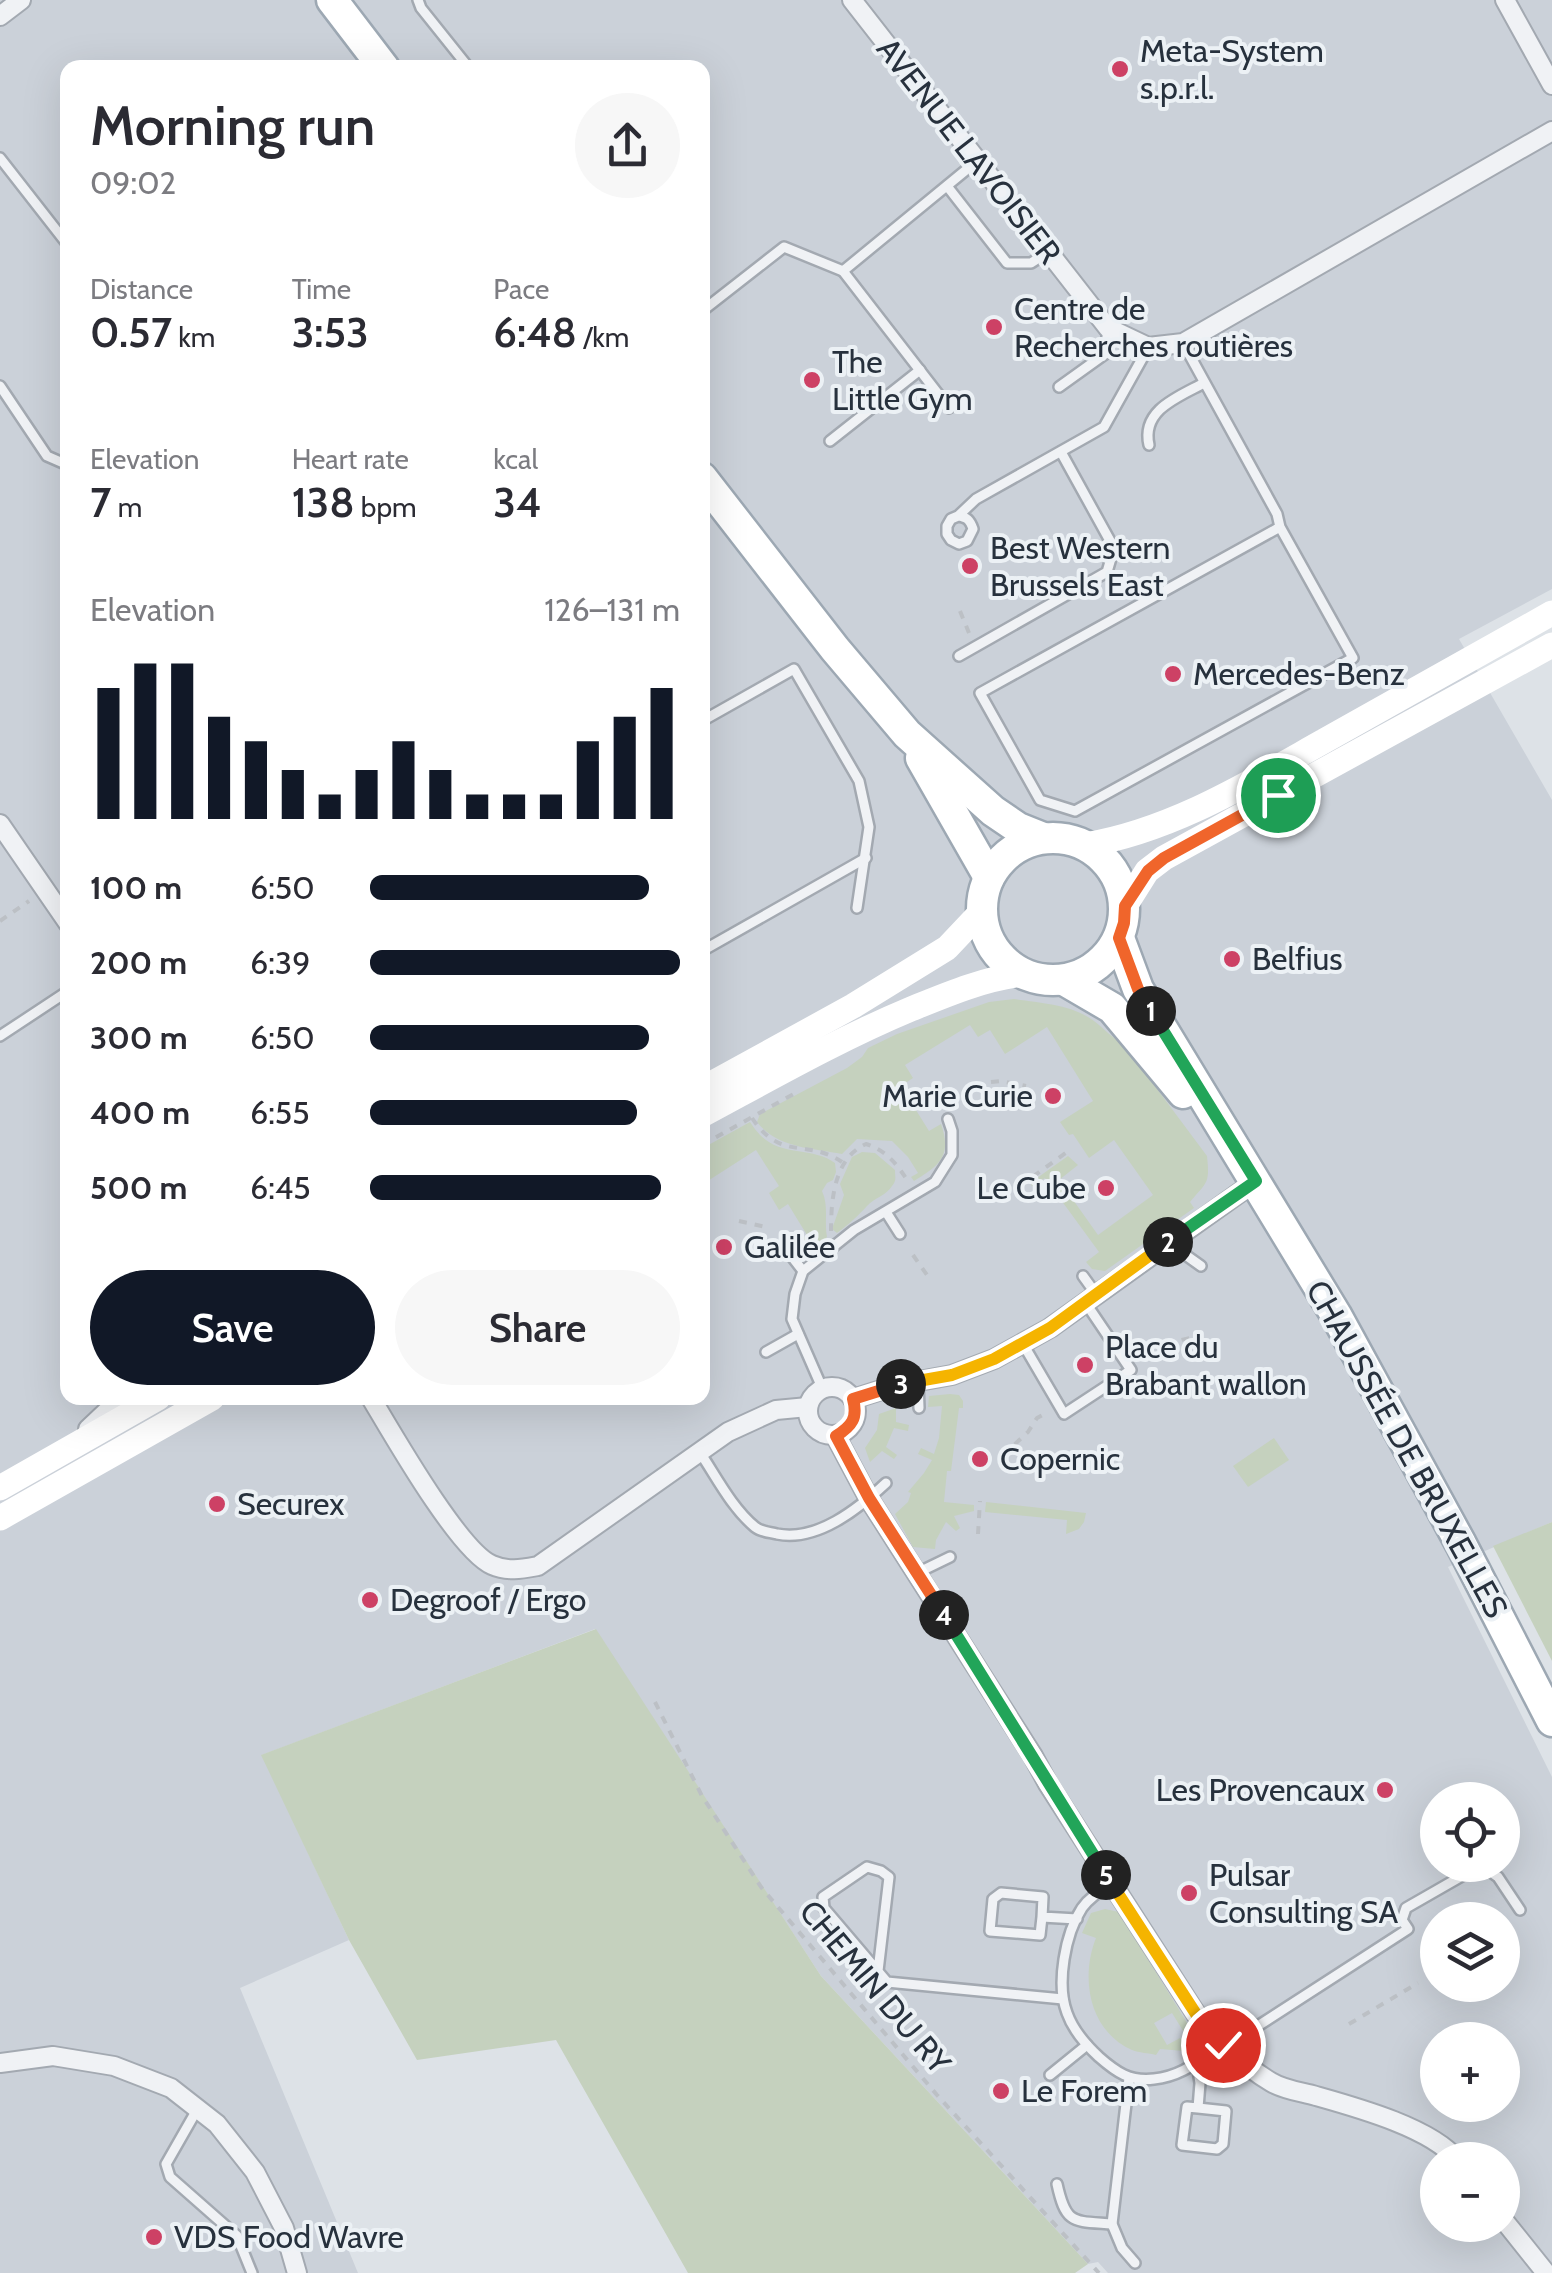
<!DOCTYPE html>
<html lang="en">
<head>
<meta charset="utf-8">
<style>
  body { margin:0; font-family:Cabin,sans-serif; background:#f7f7f7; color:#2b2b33; height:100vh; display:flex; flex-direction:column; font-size:38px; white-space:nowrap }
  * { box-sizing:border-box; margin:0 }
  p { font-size:32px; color:#7c7c81 }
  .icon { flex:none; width:55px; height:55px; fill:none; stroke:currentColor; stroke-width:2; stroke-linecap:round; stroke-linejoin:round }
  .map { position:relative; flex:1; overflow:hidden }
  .panel { position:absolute; left:60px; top:60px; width:650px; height:1345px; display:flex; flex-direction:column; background:#fff; border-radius:20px; box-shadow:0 10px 40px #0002 }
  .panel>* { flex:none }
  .fabs { position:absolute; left:1420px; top:1782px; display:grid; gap:20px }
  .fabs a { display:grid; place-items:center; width:100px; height:100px; border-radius:50%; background:#fff; box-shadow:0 10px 40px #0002; font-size:50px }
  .pin { position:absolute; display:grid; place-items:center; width:85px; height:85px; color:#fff; margin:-42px; border:5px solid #fff; border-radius:50%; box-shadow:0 2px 10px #0007 }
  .km { position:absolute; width:50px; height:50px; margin:-25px; border-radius:50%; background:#222; color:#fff; font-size:28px; line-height:50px; text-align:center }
  .round { display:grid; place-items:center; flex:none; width:105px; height:105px; border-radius:52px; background:#f7f7f7 }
  .overview { display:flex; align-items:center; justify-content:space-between; height:170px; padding:0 30px }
  h1 { font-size:55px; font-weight:600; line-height:75px }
  .figures { display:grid; grid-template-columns:repeat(3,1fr); gap:15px; height:170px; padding:10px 30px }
  .figures div { display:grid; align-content:center }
  .figures b { font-size:42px; font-weight:600 }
  .figures small { font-size:28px; font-weight:400 }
  .figures p { font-size:28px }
  .chart { height:280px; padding:20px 30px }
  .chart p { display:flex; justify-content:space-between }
  .chart svg { width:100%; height:180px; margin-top:10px; stroke:#111827; stroke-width:6 }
  .action { display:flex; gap:20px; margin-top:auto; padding:20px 30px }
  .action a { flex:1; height:115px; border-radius:60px; background:#111827; color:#fff; font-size:40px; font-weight:600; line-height:115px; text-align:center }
  .action a+a { background:#f7f7f7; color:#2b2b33 }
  ul { padding:0 30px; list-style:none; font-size:32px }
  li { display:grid; grid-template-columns:160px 120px 1fr; align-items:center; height:75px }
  li i { height:25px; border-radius:12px; background:#111827 }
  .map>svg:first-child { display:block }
  .built { fill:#cbd1d9; fill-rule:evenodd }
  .green { fill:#c5d1be }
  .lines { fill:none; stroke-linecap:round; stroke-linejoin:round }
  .service-casing { stroke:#a3a9b1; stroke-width:14 }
  .minor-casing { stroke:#a3a9b1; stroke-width:22 }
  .primary-casing { stroke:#9da8b3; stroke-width:35 }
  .path { stroke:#bcc0c5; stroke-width:4; stroke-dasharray:8 8; stroke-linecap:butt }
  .service { stroke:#f0f2f5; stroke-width:9 }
  .minor { stroke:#f0f2f5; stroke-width:18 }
  .secondary { stroke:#fff; stroke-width:25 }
  .primary { stroke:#fff; stroke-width:30 }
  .split-1-casing { stroke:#fff; stroke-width:20 }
  .split-2-casing { stroke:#fff; stroke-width:20 }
  .split-3-casing { stroke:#fff; stroke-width:20 }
  .split-4-casing { stroke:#fff; stroke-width:20 }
  .split-5-casing { stroke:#fff; stroke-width:20 }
  .split-6-casing { stroke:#fff; stroke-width:20 }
  .split-1 { stroke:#f0652b; stroke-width:12 }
  .split-2 { stroke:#22a559; stroke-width:12 }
  .split-3 { stroke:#f5b400; stroke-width:12 }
  .split-4 { stroke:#f0652b; stroke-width:12 }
  .split-5 { stroke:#22a559; stroke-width:12 }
  .split-6 { stroke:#f5b400; stroke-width:12 }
  .poi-dot { fill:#cd4165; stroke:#ecf1f5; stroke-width:4 }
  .labels { text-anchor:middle; stroke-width:8; stroke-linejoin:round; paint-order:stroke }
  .poi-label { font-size:32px; fill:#27313d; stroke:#ecf1f5; text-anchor:start }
  .street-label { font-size:32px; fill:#27313d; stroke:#ecf1f5 }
</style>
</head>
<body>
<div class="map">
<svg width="1552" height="2273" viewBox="0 0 1552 2273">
  <rect width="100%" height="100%" fill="#dde2e7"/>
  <path class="built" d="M0,0H1552V589L1459,639L1552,800V1522L1448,1567L1552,1777V2273H1108L1098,2262L1088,2264L821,1976L595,1629L262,1755L349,1940L240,1988L358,2273H0ZM68,68H702V1398H68ZM1438,1800H1502V1865H1438ZM1438,1920H1502V1985H1438ZM1438,2040H1502V2105H1438ZM1438,2160H1502V2225H1438Z"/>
  <g class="green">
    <path d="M1014,999C1039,1003 1066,1004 1088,1017C1101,1024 1109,1037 1122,1042L1207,1156C1210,1184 1207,1182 1190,1202L1194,1208L1105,1271L1092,1269L1086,1262L1099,1252L1045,1178L1032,1186L1030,1183L1068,1156L1078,1165L1059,1180L1098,1235L1153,1195L1114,1140L1089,1158L1073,1134L1069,1135L1060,1122L1093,1101L1047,1027L1005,1054L990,1030L978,1037L970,1025L905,1065L913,1078L901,1086L929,1131L941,1124C952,1156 940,1165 914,1181L911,1177L918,1173L908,1157L892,1141L857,1139L842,1154C812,1148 777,1148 757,1122L760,1114L847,1068L862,1057L868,1048L897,1034L989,1002Z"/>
    <path d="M750,1122C754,1128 760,1136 766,1140C785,1155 815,1148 835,1163L836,1172L833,1180L827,1183L822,1191C829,1206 824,1221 827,1237C817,1246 805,1267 793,1246L807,1235L788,1204L779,1210L769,1193L779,1186L756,1150L703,1184V1148Z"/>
    <path d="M862,1152L875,1153L895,1170C895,1178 897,1180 892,1186C887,1195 874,1198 867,1206C857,1217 849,1224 837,1233L832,1229L844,1195L840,1184L852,1157Z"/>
    <polygon points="950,1394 959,1395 963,1401 963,1408 959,1408 951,1471 947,1471 944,1502 974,1505 974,1511 954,1516 960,1528 956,1531 946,1522 936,1540 935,1549 913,1547 895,1514 908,1502 911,1493 908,1492 924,1473 932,1460 918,1454 921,1448 934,1454 939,1438 942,1406 928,1407 929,1396"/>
    <polygon points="896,1408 896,1422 909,1425 908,1431 894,1428 886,1447 897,1455 894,1459 882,1451 870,1462 865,1448 877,1430 879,1414"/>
    <polygon points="1274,1438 1289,1460 1248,1487 1233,1466"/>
    <polygon points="986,1502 1086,1513 1084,1522 1079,1529 1066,1534 1067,1520 985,1512"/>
    <polygon points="1552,1522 1552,1661 1493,1546"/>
    <polygon points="596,1629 821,1976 1088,2264 1075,2273 688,2273 556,2040 417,2060 349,1940 261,1755"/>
    <path d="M1105,1909L1119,1912L1192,2031L1194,2040L1192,2045L1172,2013L1154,2023L1167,2045L1180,2038L1190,2053L1183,2059L1184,2051L1160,2049L1156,2055C1149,2053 1139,2053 1132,2050C1089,2031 1080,1978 1096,1938L1082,1933L1091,1913Z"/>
  </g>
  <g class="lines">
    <g class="service-casing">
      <g id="service">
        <polyline points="418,0 421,8 469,68"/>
        <polyline points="0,158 68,245"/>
        <polyline points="947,186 1007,263 1031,263 1048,252"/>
        <polyline points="843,271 949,408"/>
        <polyline points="706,308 784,247 843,271 977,161"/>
        <polyline points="1183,343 1277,514 1280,527 1353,658 1075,811 1040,800 980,693 1280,527"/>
        <polyline points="0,386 47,456 63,463 68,463"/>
        <polyline points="1059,387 1105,354 1108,328"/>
        <polyline points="830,441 920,370"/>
        <path d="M1149,445C1141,410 1178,397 1204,383"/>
        <path d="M958,516C967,517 970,520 973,529L967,541L959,544L951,540L947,534V526L951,519L958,516L976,499L1104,427L1148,348"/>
        <polyline points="959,656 1107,572 1114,548 1061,452"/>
        <polyline points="702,721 794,669 859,781 869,827 857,908"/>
        <polyline points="702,951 866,858"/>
        <polyline points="0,1036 68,991"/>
        <polyline points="886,1212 900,1234"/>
        <polyline points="1172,1239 1187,1256 1201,1266"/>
        <polyline points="786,1249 803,1271"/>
        <polyline points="1083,1276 1096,1294"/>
        <polyline points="1023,1344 1064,1414 1131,1370 1085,1302"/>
        <polyline points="766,1352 798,1334"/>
        <polyline points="918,1382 919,1408"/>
        <polyline points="823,1390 792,1319 795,1294 803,1271 854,1230 935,1182 952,1155 952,1131 948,1119"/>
        <path d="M699,1451C716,1476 731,1507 755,1527C761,1532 769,1532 777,1534C817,1542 858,1509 886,1483"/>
        <polyline points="917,1573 950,1557"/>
        <polyline points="1481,1865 1498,1877 1520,1910"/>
        <path d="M1112,1884C1101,1890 1089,1898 1082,1908C1065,1934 1056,1984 1067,2013C1073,2030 1086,2045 1099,2057C1116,2072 1130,2082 1154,2079C1183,2076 1199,2060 1222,2045C1231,2040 1241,2035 1250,2031L1408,1929L1402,1920L1406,1908L1481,1865"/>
        <polyline points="1042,1917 1040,1935 990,1931 993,1899 1001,1893 1043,1897 1042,1917 1077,1919"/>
        <polyline points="878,1971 889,1877 881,1871 867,1867 823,1897 824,1908 887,1982 1063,1999"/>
        <polyline points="1197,2064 1200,2083 1198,2108 1226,2111 1223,2144 1217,2149 1182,2145 1187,2107 1198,2108"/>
        <polyline points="1050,2075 1087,2045"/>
        <polyline points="1129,2078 1112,2224 1122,2248 1135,2263"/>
        <polyline points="198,2108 166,2164 170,2177 237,2236 252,2273"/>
        <path d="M1057,2184C1066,2225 1073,2221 1112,2224"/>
      </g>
    </g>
    <g class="minor-casing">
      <g id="minor">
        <polyline points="852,0 1108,328 1148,347 1183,343 1552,131"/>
        <polyline points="1505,0 1552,85"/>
        <polyline points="0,16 21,0"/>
        <polyline points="0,824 68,923"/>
        <circle cx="832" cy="1411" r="24"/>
        <path d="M371,1398C392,1433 459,1551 492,1565C508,1572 522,1569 538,1566L728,1432L776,1410L808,1407"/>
        <polyline points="853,1399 897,1385 952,1375 994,1359 1050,1328 1256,1181"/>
        <polyline points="88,1429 106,1412 132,1398"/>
        <path d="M835,1435L869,1499L1033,1756L1048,1784L1196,2014C1218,2039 1242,2065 1271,2082C1284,2090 1302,2092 1316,2096C1355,2107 1432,2128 1457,2160"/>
        <polyline points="0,2063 53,2056 114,2066 171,2088 217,2124 255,2172 284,2228 297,2273"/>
        <polyline points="1502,2218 1546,2273"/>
      </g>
    </g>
    <g class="primary-casing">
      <g id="primary">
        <polyline points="332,0 384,68"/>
        <polyline points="702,478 835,649 907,734 993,811 1018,828 1043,838"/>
        <polyline points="921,758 989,877"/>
        <circle cx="1053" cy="909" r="71"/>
        <polyline points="1119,938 1138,989 1336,1315 1461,1544 1552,1721"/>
        <polyline points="1064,980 1112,1008 1183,1093"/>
      </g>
    </g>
    <g class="path">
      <polyline points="960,611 969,633"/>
      <polyline points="0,921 29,901"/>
      <polyline points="991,1082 1001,1081 1026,1086"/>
      <path d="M752,1118C781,1162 807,1138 842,1162"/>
      <polyline points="702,1145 799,1091"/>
      <polyline points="1020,1186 1067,1152"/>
      <polyline points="739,1221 770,1228"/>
      <path d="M831,1231C831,1200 834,1158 866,1144C887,1151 897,1164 909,1183"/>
      <polyline points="913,1255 927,1275"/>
      <polyline points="1137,1356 1151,1347 1194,1337"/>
      <polyline points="1003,1455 1028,1432 1037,1418 1046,1413"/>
      <polyline points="978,1534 980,1501"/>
      <polyline points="655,1702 702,1796 761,1887 937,2095 1099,2273"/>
      <polyline points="1349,2024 1418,1983"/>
    </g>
    <use href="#service" class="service"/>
    <use href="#minor" class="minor"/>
    <g class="secondary">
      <path d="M1085,845C1171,831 1249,783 1324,741C1400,698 1476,655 1552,613"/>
      <polyline points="1125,906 1147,871 1164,858 1552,645"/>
      <polyline points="702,1089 853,1006 947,948 981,912"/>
      <path d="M702,1115C771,1078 839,1039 911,1009C948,994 983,979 1023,974"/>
      <polyline points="0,1488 158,1398"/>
      <polyline points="0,1518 212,1398"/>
    </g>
    <use href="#primary" class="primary"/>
  </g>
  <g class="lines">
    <g class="split-1-casing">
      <polyline id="split-1" points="1151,1011 1138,989 1119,938 1124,923 1125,906 1148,871 1164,858 1278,795"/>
    </g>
    <g class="split-2-casing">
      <polyline id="split-2" points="1151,1011 1256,1181 1168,1242"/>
    </g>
    <g class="split-3-casing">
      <polyline id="split-3" points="901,1384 952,1375 994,1359 1050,1328 1168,1242"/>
    </g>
    <g class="split-4-casing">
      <path id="split-4" d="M901,1384L853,1399C858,1418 852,1426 836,1436L869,1498L944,1615"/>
    </g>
    <g class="split-5-casing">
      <polyline id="split-5" points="944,1615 1106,1875"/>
    </g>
    <g class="split-6-casing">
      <polyline id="split-6" points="1106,1875 1196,2014 1223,2045"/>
    </g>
    <use href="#split-1" class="split-1"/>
    <use href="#split-2" class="split-2"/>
    <use href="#split-3" class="split-3"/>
    <use href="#split-4" class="split-4"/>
    <use href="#split-5" class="split-5"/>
    <use href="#split-6" class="split-6"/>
  </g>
  <g class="poi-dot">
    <circle cx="1120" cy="69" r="10"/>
    <circle cx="994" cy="327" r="10"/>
    <circle cx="812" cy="380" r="10"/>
    <circle cx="970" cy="566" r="10"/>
    <circle cx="1173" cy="674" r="10"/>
    <circle cx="1232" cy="959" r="10"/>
    <circle cx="1053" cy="1096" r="10"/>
    <circle cx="1106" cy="1188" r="10"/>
    <circle cx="724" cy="1247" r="10"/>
    <circle cx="1085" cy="1365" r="10"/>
    <circle cx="980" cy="1459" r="10"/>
    <circle cx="217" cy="1504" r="10"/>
    <circle cx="370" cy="1600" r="10"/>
    <circle cx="1385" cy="1790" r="10"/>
    <circle cx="1189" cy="1893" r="10"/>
    <circle cx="1001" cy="2091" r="10"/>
    <circle cx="154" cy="2237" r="10"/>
  </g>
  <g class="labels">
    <g class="poi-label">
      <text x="1140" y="62">Meta-System<tspan x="1140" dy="37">s.p.r.l.</tspan></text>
      <text x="1014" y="320">Centre de<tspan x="1014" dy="37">Recherches routières</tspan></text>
      <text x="832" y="373">The<tspan x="832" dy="37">Little Gym</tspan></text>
      <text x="990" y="559">Best Western<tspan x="990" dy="37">Brussels East</tspan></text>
      <text x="1193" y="685">Mercedes-Benz</text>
      <text x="1252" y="970">Belfius</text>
      <text x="1033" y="1107" text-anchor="end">Marie Curie</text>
      <text x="1086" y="1199" text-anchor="end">Le Cube</text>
      <text x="744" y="1258">Galilée</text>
      <text x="1105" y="1358">Place du<tspan x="1105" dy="37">Brabant wallon</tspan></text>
      <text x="1000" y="1470">Copernic</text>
      <text x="237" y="1515">Securex</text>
      <text x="390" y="1611">Degroof / Ergo</text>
      <text x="1365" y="1801" text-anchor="end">Les Provencaux</text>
      <text x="1209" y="1886">Pulsar<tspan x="1209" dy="37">Consulting SA</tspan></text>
      <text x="1021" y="2102">Le Forem</text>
      <text x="174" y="2248">VDS Food Wavre</text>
    </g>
    <g class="street-label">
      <text transform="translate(969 151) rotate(52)" y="11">AVENUE LAVOISIER</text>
      <text transform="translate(1407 1449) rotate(61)" y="11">CHAUSSÉE DE BRUXELLES</text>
      <text transform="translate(875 1987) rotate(50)" y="11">CHEMIN DU RY</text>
    </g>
  </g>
</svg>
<div class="fabs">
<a><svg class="icon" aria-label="locate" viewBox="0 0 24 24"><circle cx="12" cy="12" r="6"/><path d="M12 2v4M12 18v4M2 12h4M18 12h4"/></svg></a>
<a><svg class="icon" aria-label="layers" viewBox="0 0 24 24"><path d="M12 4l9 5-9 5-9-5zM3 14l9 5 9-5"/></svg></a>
<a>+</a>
<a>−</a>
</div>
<div class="pin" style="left:1278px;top:795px;background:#1e9e55"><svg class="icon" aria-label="arrive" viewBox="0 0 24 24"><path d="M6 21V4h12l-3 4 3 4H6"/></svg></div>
<div class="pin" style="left:1223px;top:2045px;background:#d93025"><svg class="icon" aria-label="check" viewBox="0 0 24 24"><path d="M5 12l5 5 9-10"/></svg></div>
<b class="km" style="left:1151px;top:1011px">1</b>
<b class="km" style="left:1168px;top:1242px">2</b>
<b class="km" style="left:901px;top:1384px">3</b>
<b class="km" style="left:944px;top:1615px">4</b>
<b class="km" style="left:1106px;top:1875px">5</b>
<section class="panel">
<div class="overview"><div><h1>Morning run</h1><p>09:02</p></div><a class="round"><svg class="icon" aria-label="share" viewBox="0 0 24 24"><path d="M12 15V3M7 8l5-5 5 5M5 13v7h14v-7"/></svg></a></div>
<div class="figures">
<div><p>Distance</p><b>0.57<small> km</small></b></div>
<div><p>Time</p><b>3:53</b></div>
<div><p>Pace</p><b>6:48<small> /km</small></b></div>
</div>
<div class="figures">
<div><p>Elevation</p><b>7<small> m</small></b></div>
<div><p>Heart rate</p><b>138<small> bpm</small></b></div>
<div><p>kcal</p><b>34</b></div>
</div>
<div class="chart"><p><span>Elevation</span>126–131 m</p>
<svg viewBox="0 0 160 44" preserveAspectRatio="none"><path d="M5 44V12M15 44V6M25 44V6M35 44V19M45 44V25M55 44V32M65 44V38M75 44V32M85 44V25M95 44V32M105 44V38M115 44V38M125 44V38M135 44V25M145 44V19M155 44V12"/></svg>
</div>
<ul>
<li><b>100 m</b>6:50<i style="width:90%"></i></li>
<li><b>200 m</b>6:39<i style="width:100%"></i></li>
<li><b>300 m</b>6:50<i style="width:90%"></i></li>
<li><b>400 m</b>6:55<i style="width:86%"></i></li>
<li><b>500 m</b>6:45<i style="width:94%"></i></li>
</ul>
<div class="action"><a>Save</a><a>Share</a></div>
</section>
</div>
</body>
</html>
